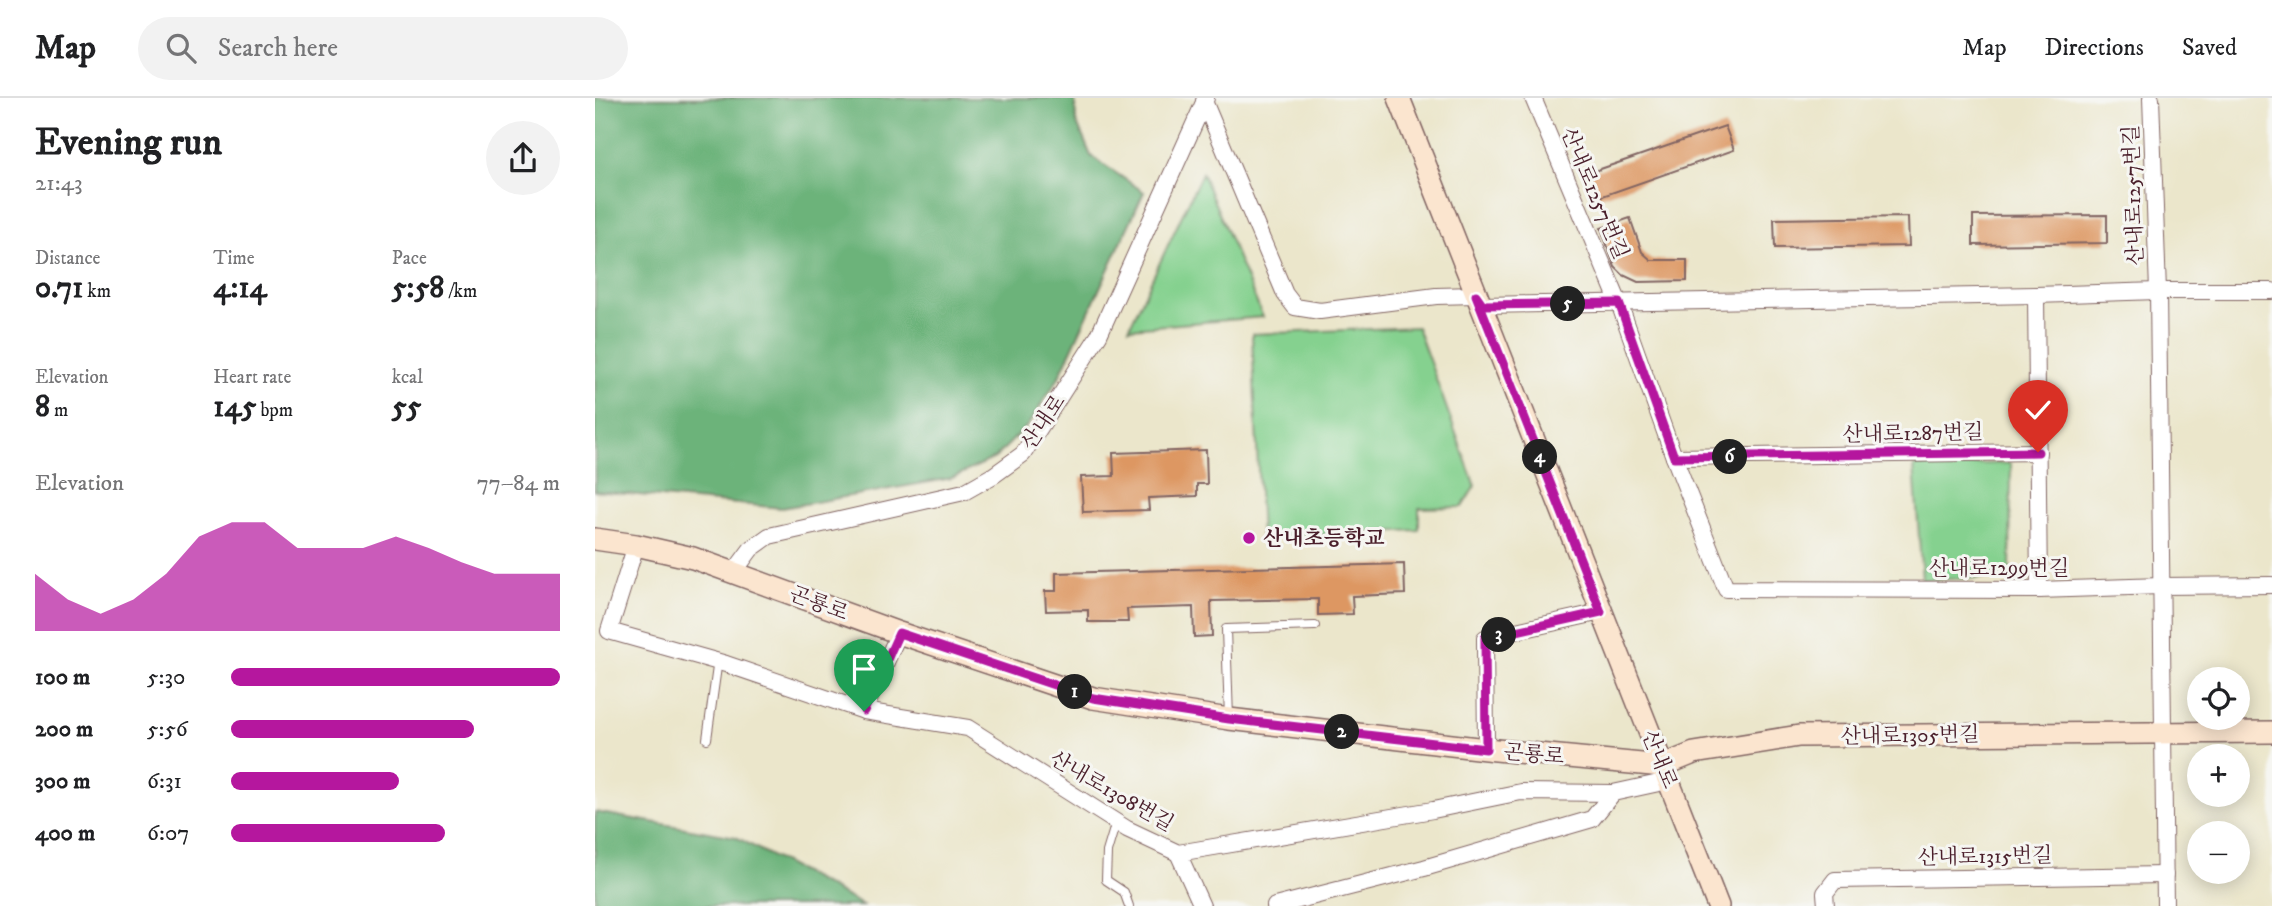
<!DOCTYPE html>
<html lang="en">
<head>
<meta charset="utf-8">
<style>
  body { margin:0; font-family:"IM FELL DW Pica","Noto Serif KR",serif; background:#f2f2f2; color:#202124; height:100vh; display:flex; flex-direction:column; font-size:26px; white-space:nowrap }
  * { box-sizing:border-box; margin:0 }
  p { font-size:23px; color:#757577 }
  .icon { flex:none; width:38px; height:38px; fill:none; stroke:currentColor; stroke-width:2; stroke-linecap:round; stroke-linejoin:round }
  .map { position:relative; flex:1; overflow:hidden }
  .side { display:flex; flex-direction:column; background:#fff; width:595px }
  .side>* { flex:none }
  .tools { position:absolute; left:1592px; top:569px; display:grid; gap:14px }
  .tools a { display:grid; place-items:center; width:63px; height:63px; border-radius:50%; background:#fff; box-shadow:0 4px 18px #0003; font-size:35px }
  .pin { position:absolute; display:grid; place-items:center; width:60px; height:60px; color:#fff; margin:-72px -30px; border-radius:50% 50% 50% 0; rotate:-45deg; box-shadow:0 0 7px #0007 }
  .pin .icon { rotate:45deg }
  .km { position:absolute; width:35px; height:35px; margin:-18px; border-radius:50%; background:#222; color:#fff; font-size:19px; line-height:35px; text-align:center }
  .round { display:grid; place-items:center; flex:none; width:74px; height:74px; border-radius:37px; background:#f2f2f2 }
  .head { display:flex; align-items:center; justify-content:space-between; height:119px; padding:0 35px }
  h1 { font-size:38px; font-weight:700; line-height:52px }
  .metrics { display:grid; grid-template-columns:repeat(3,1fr); gap:10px; height:119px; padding:7px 35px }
  .metrics div { display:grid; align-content:center }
  .metrics b { font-size:30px; font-weight:700 }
  .metrics small { font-size:19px; font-weight:400 }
  .metrics p { font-size:19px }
  .chart { height:196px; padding:14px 35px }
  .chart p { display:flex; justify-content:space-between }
  .chart svg { width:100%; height:126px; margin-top:7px; fill:#b5179e; opacity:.7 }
  ul { padding:0 35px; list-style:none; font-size:23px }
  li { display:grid; grid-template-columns:112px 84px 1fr; align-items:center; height:52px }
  li i { height:18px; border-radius:9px; background:#b5179e }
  header { display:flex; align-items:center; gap:42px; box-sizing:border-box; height:98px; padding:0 35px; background:#fff; border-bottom:2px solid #e0e0e0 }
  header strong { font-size:33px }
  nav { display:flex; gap:38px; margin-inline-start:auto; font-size:24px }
  .search { width:490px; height:63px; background:#f2f2f2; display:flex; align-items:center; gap:18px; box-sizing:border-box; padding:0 24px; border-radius:38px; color:#757577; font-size:26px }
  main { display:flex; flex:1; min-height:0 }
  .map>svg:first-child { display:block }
  .green { fill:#85d18f; stroke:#68785d; stroke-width:2 }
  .forest { fill:#6cb37a; stroke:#5b6952; stroke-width:2 }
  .building { fill:#dd9762 }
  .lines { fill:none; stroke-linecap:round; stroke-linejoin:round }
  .lane-casing { stroke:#826563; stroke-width:10 }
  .street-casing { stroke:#826563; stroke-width:18 }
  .secondary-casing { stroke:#826563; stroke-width:24 }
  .lane { stroke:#fff; stroke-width:8 }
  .street { stroke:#fff; stroke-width:16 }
  .secondary { stroke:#fbe5cf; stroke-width:21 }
  .route-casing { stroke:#fff; stroke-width:14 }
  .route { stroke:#b5179e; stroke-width:9 }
  .poi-dot { fill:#b5179e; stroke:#f6f6f2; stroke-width:2.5 }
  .labels { text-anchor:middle; stroke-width:6; stroke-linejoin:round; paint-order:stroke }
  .street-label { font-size:21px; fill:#4a1f2b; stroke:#f6f6f2 }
  .poi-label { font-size:21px; font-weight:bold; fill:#4a1f2b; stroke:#f6f6f2; text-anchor:start }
</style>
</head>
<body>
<header>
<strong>Map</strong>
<div class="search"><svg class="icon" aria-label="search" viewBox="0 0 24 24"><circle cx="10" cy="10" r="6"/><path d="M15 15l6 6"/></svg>Search here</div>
<nav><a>Map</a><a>Directions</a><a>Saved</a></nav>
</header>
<main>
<section class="side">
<div class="head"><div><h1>Evening run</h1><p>21:43</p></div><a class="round"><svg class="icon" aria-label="share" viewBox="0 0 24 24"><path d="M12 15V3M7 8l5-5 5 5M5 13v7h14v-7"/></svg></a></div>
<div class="metrics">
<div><p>Distance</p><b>0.71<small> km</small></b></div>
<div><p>Time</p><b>4:14</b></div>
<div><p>Pace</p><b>5:58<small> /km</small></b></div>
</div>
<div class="metrics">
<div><p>Elevation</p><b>8<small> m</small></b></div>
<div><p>Heart rate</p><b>145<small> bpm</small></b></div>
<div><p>kcal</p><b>55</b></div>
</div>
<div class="chart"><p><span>Elevation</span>77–84 m</p>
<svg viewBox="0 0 160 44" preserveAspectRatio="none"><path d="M0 44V24L10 33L20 38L30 33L40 24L50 11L60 6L70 6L80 15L90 15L100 15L110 11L120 15L130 20L140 24L150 24L160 24V44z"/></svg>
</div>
<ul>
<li><b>100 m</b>5:30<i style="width:100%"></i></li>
<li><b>200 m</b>5:56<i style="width:74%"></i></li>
<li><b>300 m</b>6:31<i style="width:51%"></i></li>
<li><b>400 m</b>6:07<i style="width:65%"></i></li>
</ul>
</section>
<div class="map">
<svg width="1677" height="808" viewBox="0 0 1677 808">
  <rect width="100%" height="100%" fill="#f6f6f2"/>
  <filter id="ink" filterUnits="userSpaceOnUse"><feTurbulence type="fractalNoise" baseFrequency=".0143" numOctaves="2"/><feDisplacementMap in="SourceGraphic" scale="14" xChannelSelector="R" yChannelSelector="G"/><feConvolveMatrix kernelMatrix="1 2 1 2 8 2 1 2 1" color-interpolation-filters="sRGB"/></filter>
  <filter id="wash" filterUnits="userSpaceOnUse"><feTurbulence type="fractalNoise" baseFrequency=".00686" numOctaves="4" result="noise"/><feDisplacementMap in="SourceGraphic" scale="28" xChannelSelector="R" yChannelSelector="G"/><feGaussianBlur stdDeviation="1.57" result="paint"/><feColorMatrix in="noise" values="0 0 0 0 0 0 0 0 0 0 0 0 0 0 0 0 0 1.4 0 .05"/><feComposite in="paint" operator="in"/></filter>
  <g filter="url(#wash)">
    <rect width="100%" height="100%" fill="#ebe6cb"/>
    <g class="green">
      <polygon points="607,75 668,219 534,230"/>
      <polygon points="822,229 880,388 867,409 824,410 824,432 666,439 657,236"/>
      <polygon points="1416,365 1415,479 1327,482 1319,368"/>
    </g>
    <g class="forest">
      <polygon points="0,0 480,0 481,23 496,58 549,94 463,281 433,327 400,360 357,380 187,410 0,393"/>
      <polygon points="0,714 141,739 269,808 0,808"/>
    </g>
    <g id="blocks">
      <g class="building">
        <polygon points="1130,28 1139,52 1002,100 994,75"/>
        <polygon points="1512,117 1512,145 1378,147 1378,118"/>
        <polygon points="1313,119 1314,148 1180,150 1179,121"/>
        <polygon points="1035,120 1047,154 1056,162 1092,162 1092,183 1043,184 1028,177 1020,169 1006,130"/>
        <polygon points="611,352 612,386 602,386 602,398 553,400 554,412 488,414 486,379 519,378 518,355"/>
        <polygon points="809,466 810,496 757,498 758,516 723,517 723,501 616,503 617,538 599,539 598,509 532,511 533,524 493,524 493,512 451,513 450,493 461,493 461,475"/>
      </g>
    </g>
  </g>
  <g filter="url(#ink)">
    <use href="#blocks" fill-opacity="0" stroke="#826563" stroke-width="2"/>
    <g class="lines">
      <g class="lane-casing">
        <g id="lane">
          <polyline points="634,621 631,531 720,528"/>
          <polyline points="112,641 122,569 120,564"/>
          <polyline points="521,724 512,754 511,782 529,794 534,808"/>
        </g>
      </g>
      <g class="street-casing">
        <g id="street">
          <polyline points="938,0 1024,205 1079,359 1131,491 1444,492 1566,488 1677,487"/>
          <polyline points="1556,0 1563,193 1570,808"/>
          <polyline points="609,3 690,196 700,209 725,213 841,198 881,197 888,207 1441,197 1563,193 1677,193"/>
          <polyline points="1441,197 1444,492"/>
          <polyline points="1079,359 1443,354"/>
          <polyline points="41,447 14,533 131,566 269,613 373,630 532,731 583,755 838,712 926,694 1018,695 1073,683"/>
          <polyline points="139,474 156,451 174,438 369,394 399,377 428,356 504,237 611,0"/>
          <polyline points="269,613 304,535"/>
          <polyline points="891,651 890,540 1006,514"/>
          <polyline points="583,755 607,808"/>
          <polyline points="680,808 829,770 997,721 1018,695"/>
          <polyline points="1231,808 1230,795 1240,782 1570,777"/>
        </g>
      </g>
      <g class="secondary-casing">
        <g id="secondary">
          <polyline points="804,0 1123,808"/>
          <polyline points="0,441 41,447 98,460 304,535 498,600 634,621 891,651 1067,668 1099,655 1204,638 1677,634"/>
        </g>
      </g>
      <use href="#lane" class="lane"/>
      <use href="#street" class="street"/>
      <use href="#secondary" class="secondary"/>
    </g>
  </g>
  <g class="lines" filter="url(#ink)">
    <g class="route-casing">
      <polyline id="route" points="269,613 304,535 498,600 634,621 891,651 890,540 1006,514 881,197 888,207 1024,205 1079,359 1443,354"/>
    </g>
    <use href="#route" class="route"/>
  </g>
  <circle class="poi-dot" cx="654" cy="440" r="7"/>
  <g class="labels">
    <g class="street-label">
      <text transform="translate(1000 95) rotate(67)" y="7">산내로1257번길</text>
      <text transform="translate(1538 97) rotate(-92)" y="7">산내로1257번길</text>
      <text transform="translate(448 324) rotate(-56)" y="7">산내로</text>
      <text transform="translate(1318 335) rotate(-1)" y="7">산내로1287번길</text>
      <text x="1404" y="477">산내로1299번길</text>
      <text transform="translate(224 505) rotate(21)" y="7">곤룡로</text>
      <text transform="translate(1315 637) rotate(-1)" y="7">산내로1305번길</text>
      <text transform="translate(939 656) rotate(5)" y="7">곤룡로</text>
      <text transform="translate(1065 661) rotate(68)" y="7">산내로</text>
      <text transform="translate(517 693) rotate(30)" y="7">산내로1308번길</text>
      <text transform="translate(1390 758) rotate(-1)" y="7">산내로1315번길</text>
    </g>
    <g class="poi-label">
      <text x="668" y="447">산내초등학교</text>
    </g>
  </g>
</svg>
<div class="tools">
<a><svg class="icon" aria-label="locate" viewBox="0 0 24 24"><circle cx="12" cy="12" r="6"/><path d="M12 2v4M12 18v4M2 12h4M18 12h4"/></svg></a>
<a>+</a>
<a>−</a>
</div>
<div class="pin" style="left:269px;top:613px;background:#1e9e55"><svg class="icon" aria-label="arrive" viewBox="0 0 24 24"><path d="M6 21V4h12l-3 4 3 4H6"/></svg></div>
<div class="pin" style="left:1443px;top:354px;background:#d93025"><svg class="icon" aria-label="check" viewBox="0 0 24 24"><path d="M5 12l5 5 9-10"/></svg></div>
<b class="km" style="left:480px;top:594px">1</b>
<b class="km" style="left:747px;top:634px">2</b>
<b class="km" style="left:904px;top:537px">3</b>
<b class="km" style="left:945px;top:359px">4</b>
<b class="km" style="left:973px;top:206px">5</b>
<b class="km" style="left:1135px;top:359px">6</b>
</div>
</main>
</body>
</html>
